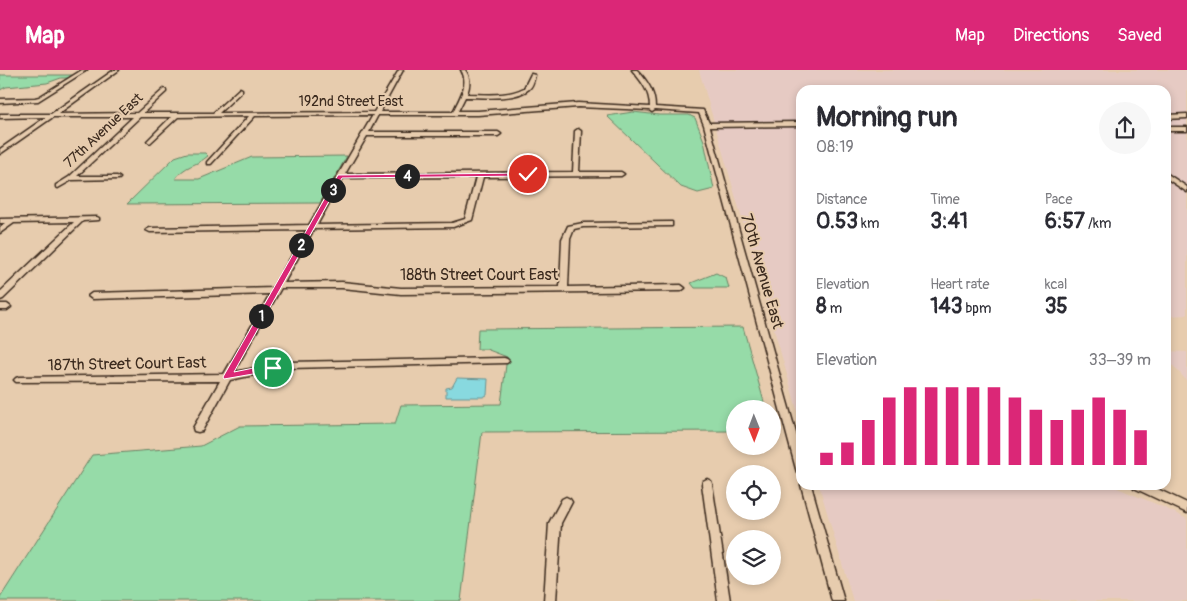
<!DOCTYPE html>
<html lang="en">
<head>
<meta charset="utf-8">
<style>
  body { margin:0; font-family:Pangolin,sans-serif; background:#f7f7f7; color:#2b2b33; height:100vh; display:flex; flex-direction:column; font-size:19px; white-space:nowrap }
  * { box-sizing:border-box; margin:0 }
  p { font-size:16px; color:#7c7c81 }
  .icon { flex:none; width:28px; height:28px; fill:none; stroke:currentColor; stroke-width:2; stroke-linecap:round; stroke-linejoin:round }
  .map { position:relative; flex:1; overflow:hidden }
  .panel { position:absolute; left:796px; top:15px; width:375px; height:405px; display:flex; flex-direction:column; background:#fff; border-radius:15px; box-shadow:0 2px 8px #0003 }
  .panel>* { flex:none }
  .needle { width:32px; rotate:179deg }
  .buttons { position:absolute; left:726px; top:330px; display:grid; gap:10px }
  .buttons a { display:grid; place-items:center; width:55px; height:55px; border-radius:50%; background:#fff; box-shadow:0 2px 8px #0003; font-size:25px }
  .pin { position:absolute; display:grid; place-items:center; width:42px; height:42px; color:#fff; margin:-21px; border:2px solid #fff; border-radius:50%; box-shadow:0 1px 5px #0007 }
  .km { position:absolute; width:25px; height:25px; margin:-12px; border-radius:50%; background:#222; color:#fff; font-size:14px; line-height:25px; text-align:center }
  .round { display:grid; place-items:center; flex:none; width:52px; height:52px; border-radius:26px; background:#f7f7f7 }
  .headline { display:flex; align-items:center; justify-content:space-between; height:85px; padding:0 20px }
  h1 { font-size:28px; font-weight:700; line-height:38px }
  .metrics { display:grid; grid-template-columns:repeat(3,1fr); gap:8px; height:85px; padding:5px 20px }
  .metrics div { display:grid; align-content:center }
  .metrics b { font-size:21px; font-weight:700 }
  .metrics small { font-size:14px; font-weight:400 }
  .metrics p { font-size:14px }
  .chart { height:140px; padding:10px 20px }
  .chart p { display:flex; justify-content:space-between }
  .chart svg { width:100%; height:90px; margin-top:5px; stroke:#db2777; stroke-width:6 }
  header { display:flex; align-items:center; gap:30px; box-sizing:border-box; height:70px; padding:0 25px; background:#db2777; color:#fff }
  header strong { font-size:24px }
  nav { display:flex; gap:28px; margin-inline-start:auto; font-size:18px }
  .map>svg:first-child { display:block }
  .built { fill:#e6cac3 }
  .green { fill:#96dba8; stroke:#688263 }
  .water { fill:#88d9df; stroke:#699392 }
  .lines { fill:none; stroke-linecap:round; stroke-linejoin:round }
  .minor-casing { stroke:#3b2a1e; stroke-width:3 }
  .minor { fill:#e7ccae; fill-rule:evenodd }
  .route { fill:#db2777; stroke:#fff }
  .labels { text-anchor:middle; stroke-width:4; stroke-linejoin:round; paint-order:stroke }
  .far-street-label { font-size:14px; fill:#3b2a1e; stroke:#e7ccae }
  .street-label { font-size:16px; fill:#3b2a1e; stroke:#e7ccae }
</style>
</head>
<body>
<header>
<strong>Map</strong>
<nav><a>Map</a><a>Directions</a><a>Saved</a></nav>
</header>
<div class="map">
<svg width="1187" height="531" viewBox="0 0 1187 531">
  <rect width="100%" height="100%" fill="#e7ccae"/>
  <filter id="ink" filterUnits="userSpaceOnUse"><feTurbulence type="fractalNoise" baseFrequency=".02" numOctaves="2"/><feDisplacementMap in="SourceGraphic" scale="10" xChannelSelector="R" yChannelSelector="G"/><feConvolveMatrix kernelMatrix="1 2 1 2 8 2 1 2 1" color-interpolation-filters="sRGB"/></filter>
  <g filter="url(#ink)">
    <g class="built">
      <polygon points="699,0 1187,0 1187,245 1166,246 1166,20 801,20 801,353"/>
      <polygon points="1166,281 1187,282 1187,311 1166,288"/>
      <polygon points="819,415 1110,415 1163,437 1187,449 1187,531 853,531"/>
    </g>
    <g class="green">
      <polygon points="0,5 72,5 68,8 61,8 47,13 6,17 0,20"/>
      <polygon points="633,42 659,45 689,45 695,48 704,71 714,119 698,123 681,117 607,46"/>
      <path d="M187,83H205L208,86C195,97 186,94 175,109H199L252,87L347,86L320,133L127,134L175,87Z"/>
      <polygon points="716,203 726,208 729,218 695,218 691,213"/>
      <polygon points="743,257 766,339 735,339 735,361 482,362 461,531 0,531 0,528 92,385 201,376 240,356 395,354 401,335 501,334 507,287 486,279 477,279 478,259"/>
    </g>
    <polygon class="water" points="457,308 488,309 487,325 483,327 446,327 446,318 452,317"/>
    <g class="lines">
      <g class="minor-casing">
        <g id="minor">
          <polygon points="82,0 87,0 38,31 0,33 0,29 35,28 39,27"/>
          <path d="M114,0H119L58,44L137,43L164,19L166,20V22L143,43H213L240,18L242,19V21L219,43L374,42L399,0H403L380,42H453C459,28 470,14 461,0H465C471,8 470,15 467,24C486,24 507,27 524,18L531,4L535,5C534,10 533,16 529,19C515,31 482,27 465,27L458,41H478L578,33L650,37C650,21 641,11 632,0H637C647,10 655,22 655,37L703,40L709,53L801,52V56L710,57L801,381V403L797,402L796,399L704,55L699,43L655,40L652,42L649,40L578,37L478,45H378L369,62H498L501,64L498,66H367L345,104L573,102L575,61L578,59L581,61L579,102H621L624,104L621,106L483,107L472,150L453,157L314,159L284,213L342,212L401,218L560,217L562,169L568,156L583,153L669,152H672V156L583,157L574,159L570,169L568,217L681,215L685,218L681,221L401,224L342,218H281L234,302L288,292L504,288L507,289L509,291L507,293L288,298L230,310L202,361L198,362L194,361L193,358L220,311L16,312L14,310L16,308L19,307L224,304L270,224L92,229L88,226L92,223L273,218L307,160L150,162L146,160L150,158L309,155L373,45L255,46L211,94H207V92L249,46L178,47L150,73L147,71L171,47H140L77,106H117L120,108L119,109L72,110L58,118L56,117V115L69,107L133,47H53L0,84V79L46,47L0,48V44H51ZM476,107L465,149L452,153L317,155L343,108Z"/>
          <polygon points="1187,44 1187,48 1166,49 1166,45"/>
          <rect x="1166" y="57" width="21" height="4"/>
          <polygon points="1166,103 1187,117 1187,122 1166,108"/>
          <polygon points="97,147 99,148 99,150 83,151 3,229 0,230 0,222 74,152 14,153 0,163 0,157 5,153 0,153 0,149"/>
          <polygon points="0,234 7,234 11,237 7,240 0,240"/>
          <polygon points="707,409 711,411 712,414 730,531 718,531 702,414 703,411"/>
          <polygon points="801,414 801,415 811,415 844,531 832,531 801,415"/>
          <polygon points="1133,415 1149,415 1187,433 1187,443 1134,418"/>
          <polygon points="566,427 570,429 572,432 561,453 556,531 544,531 549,453 562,429"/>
        </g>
      </g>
      <use href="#minor" class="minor"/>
    </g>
  </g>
  <polygon class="route" points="528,103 530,106 342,108 234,302 273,294 276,295 276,300 224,309 223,307 338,105"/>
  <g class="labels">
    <g class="far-street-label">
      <text x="351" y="36">192nd Street East</text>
      <text transform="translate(103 60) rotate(-43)" y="5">77th Avenue East</text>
    </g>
    <g class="street-label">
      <text transform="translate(763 201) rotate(74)" y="6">70th Avenue East</text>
      <text x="479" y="210">188th Street Court East</text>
      <text transform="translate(127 293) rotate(-1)" y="6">187th Street Court East</text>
    </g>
  </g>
</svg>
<div class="buttons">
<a><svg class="needle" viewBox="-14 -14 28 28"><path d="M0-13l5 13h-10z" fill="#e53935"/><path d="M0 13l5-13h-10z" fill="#7c7c81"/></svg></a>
<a><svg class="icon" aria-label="locate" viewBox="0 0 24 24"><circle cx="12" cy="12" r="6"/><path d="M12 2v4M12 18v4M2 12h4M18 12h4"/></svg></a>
<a><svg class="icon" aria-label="layers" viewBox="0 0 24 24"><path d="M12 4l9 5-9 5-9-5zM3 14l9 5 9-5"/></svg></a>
</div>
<div class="pin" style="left:273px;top:298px;background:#1e9e55"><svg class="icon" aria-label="arrive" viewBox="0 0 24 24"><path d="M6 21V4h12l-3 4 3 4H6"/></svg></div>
<div class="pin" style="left:528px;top:104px;background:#d93025"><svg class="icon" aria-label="check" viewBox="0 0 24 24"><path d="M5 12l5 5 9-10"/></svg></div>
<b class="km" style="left:261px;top:246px">1</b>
<b class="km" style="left:301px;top:175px">2</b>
<b class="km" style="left:333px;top:120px">3</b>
<b class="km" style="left:407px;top:106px">4</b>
<section class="panel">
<div class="headline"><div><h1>Morning run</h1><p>08:19</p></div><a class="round"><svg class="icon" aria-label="share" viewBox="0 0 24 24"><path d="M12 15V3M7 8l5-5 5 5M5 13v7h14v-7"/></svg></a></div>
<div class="metrics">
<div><p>Distance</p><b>0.53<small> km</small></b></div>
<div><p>Time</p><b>3:41</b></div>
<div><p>Pace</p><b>6:57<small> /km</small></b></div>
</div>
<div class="metrics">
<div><p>Elevation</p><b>8<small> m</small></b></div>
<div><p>Heart rate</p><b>143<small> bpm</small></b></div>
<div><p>kcal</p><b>35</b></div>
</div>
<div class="chart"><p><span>Elevation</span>33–39 m</p>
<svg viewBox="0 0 160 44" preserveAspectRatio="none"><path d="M5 44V38M15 44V33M25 44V22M35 44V11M45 44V6M55 44V6M65 44V6M75 44V6M85 44V6M95 44V11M105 44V17M115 44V22M125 44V17M135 44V11M145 44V17M155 44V27"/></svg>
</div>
</section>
</div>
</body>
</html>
